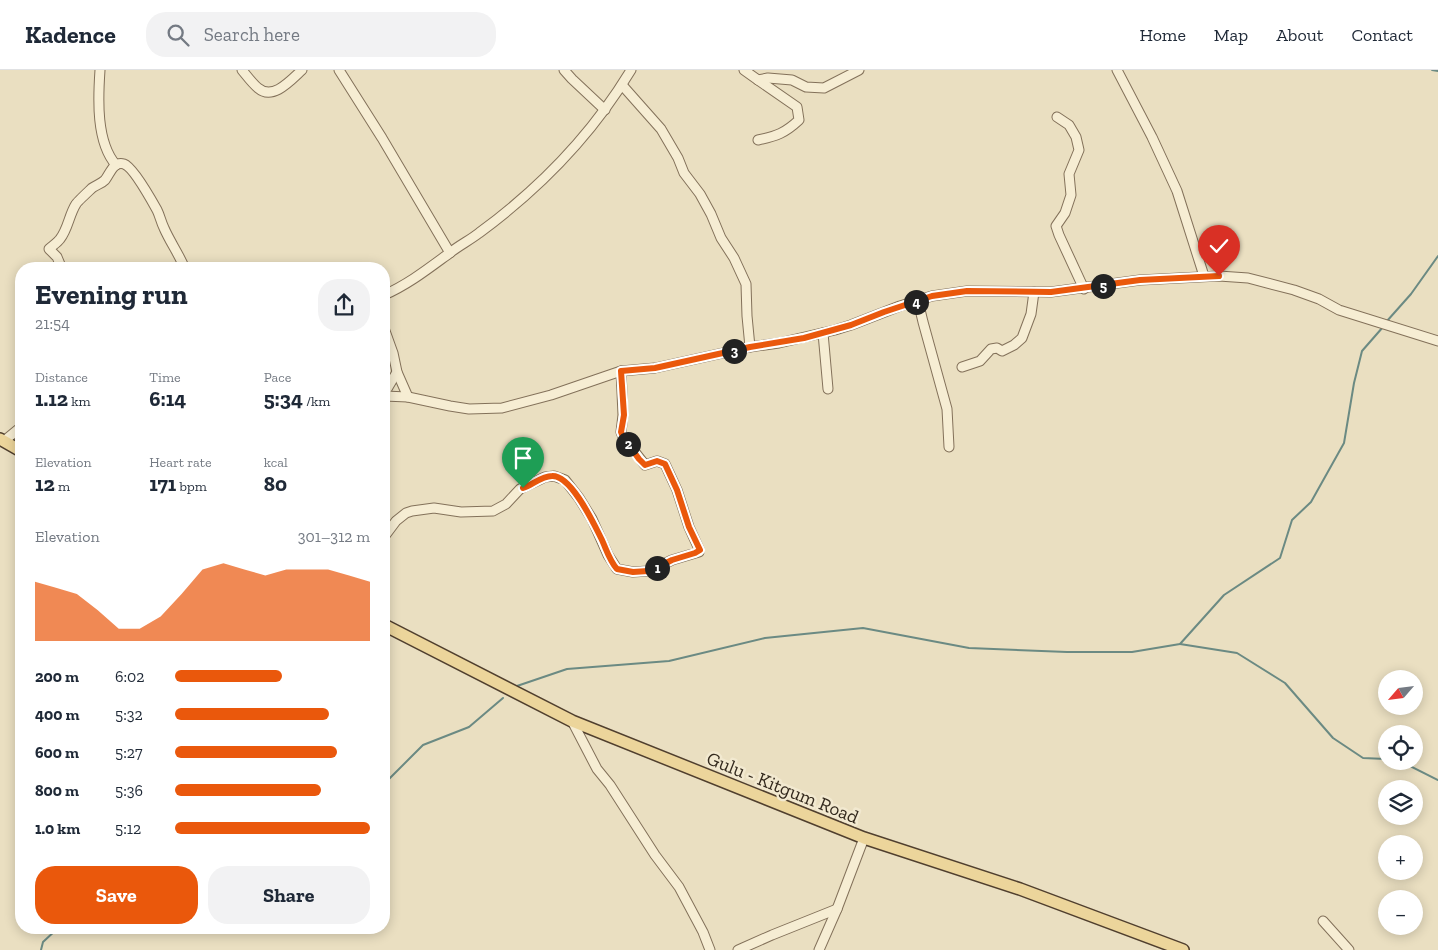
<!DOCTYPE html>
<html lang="en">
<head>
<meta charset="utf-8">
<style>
  body { margin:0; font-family:"Zilla Slab",serif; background:#f2f2f3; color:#1f2937; height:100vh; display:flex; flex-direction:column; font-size:19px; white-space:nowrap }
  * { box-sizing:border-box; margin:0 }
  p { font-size:16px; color:#747a83 }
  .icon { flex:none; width:28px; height:28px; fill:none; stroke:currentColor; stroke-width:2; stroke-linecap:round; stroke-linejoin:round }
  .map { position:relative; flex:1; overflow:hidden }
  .drawer { position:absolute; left:15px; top:192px; width:375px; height:672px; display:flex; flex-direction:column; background:#fff; border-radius:20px; box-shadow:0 2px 12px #0003 }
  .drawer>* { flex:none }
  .needle { width:32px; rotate:242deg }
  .fabs { position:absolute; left:1378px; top:600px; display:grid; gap:10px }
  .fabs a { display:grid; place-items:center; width:45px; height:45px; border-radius:50%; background:#fff; box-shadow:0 2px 12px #0003; font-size:25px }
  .pin { position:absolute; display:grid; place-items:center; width:42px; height:42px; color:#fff; margin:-51px -21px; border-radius:50% 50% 50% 0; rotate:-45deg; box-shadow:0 0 5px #0007 }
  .pin .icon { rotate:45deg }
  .km { position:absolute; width:25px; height:25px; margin:-12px; border-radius:50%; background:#222; color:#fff; font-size:14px; line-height:25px; text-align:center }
  .round { display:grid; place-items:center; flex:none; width:52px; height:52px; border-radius:20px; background:#f2f2f3 }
  .overview { display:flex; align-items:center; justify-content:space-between; height:85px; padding:0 20px }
  h1 { font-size:28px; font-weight:700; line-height:38px }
  .stats { display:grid; grid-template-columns:repeat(3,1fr); gap:8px; height:85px; padding:5px 20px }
  .stats div { display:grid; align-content:center }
  .stats b { font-size:21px; font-weight:700 }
  .stats small { font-size:14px; font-weight:400 }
  .stats p { font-size:14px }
  .chart { height:140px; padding:10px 20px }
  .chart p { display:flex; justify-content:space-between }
  .chart svg { width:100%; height:90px; margin-top:5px; fill:#ea580c; opacity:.7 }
  .primary-button { display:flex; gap:10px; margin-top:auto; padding:10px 20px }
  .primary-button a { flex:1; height:58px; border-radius:20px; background:#ea580c; color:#fff; font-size:20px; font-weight:700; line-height:58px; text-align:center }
  .primary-button a+a { background:#f2f2f3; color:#1f2937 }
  ul { padding:0 20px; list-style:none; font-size:16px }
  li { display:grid; grid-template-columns:80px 60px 1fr; align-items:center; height:38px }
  li i { height:12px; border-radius:6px; background:#ea580c }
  header { display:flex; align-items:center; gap:30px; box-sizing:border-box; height:70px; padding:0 25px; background:#fff; border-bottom:1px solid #e0e1e3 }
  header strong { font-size:24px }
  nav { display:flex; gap:28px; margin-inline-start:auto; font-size:18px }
  .search { width:350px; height:45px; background:#f2f2f3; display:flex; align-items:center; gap:12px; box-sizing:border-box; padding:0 18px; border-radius:20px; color:#747a83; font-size:19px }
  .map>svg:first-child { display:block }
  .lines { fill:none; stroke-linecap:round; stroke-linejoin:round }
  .stream { stroke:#6b8a83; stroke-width:2 }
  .minor-casing { stroke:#83715a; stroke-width:11 }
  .major-casing { stroke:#503f2e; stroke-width:14 }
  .minor { stroke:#f6edd3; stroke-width:9 }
  .major { stroke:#ecd59b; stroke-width:11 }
  .route-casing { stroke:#fff; stroke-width:10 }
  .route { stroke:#ea580c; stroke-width:6 }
  .labels { text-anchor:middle; stroke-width:5; stroke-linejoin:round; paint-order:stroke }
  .street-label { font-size:19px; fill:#33291d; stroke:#f2e9d0 }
</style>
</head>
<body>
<header>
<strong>Kadence</strong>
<div class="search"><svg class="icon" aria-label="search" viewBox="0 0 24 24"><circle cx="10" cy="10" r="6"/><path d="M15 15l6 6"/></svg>Search here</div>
<nav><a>Home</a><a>Map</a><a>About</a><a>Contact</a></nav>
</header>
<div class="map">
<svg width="1438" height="880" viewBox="0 0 1438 880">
  <rect width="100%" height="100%" fill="#eadfc1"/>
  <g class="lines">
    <g class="stream">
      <polyline points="1432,0 1438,1"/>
      <polyline points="1387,251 1411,224 1438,186"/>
      <polyline points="1180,574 1237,583 1285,613 1333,668 1363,688 1386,689"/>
      <polyline points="514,617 567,599 669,591 765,568 863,558 969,578 1067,582 1132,582 1180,574 1224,525 1280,488 1292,450 1311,432 1344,373 1354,313 1362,281 1383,257"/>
      <polyline points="1400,691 1438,710"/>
      <polyline points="384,714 423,675 469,657 503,628"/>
      <polyline points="41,880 43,872 57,859"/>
    </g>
    <g class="minor-casing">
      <g id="minor">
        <path d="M100,0C98,29 96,72 116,95"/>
        <path d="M242,0C247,6 252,13 258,18C273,31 291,10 302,0"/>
        <polyline points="339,0 382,68 450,183"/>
        <polyline points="564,0 572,9 605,40"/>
        <polyline points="744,0 758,10 768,8 792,10 806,17 824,18 859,0"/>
        <polyline points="1117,0 1152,67 1177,121 1204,206"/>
        <path d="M758,10L797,37L799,50C785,63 777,66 758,70"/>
        <polyline points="622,15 661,59 678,88 684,103 700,124 711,144 721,168 734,188 746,214 747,246 750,277"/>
        <polyline points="1057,47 1069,55 1076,67 1079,80 1069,104 1071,125 1065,143 1056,156 1059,165 1084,219"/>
        <path d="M62,199L57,187L49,179C52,176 57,173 60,169C68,159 69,145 76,134C77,132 90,120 92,118C96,115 101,114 105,110C110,104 113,91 124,94C133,97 152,131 157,140C160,146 161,152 164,158C170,172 179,184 185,199"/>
        <path d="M384,225C409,214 429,198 451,182C460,175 470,170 479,163C539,119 593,63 631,0"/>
        <polyline points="918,231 923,252 947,339 949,377"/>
        <polyline points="384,258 393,283 397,302 408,327"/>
        <polyline points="823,263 828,319"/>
        <polyline points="962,297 980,291 991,279 997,278 1002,281 1014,275 1022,268 1031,244 1034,222"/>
        <polyline points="384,324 397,302"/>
        <polyline points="384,326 408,327 450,336 469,339 502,338 551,325 621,301 655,298 750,277 779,273 835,260 851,255 900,236 932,226 967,221 1051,222 1140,210 1219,206 1248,208 1294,220 1319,229 1339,240 1438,271"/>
        <polyline points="4,371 21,357"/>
        <polyline points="384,467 396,451 406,443 412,441 434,438 461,442 493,441 506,434 520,419 545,407 554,406 565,410 579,428 592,449 608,485 617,499 633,502 648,501 654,499 672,490 699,482 699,479 689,457 677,420 665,394 657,391 645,395 623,367 621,362 623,345 621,301"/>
        <polyline points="572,651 597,699 610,715 655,785 679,817 703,862 710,880"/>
        <polyline points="1323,851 1349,880"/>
        <polyline points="738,880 772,865 837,839"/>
        <polyline points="819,880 837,839 864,768"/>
      </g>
    </g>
    <g class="major-casing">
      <g id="major">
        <polyline points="0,369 21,381"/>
        <polyline points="384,555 572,651 864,768 1020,819 1183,880"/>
      </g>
    </g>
    <use href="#minor" class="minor"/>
    <use href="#major" class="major"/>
  </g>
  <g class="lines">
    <g class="route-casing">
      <path id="route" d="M523,418C532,415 542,406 552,406C571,405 593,452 601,468C606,478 609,490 617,499L633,502L648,501L654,499L672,490L695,483L700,480L689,457L677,420L665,394L657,391L645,395L639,389L623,367L621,362L624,345L621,301L655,298L750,277L804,268L851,255L884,242L932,226L967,221L1051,222L1140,210L1219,206"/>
    </g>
    <use href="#route" class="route"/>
  </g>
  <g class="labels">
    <g class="street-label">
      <text transform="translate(783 717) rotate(22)" y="7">Gulu - Kitgum Road</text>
    </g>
  </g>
</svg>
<div class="fabs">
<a><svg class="needle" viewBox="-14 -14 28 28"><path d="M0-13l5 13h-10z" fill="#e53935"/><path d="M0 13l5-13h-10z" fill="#747a83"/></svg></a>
<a><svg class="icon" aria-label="locate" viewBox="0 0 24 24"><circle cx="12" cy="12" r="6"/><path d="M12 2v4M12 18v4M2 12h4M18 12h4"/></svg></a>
<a><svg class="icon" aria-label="layers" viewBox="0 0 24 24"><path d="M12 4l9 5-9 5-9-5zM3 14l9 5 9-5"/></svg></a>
<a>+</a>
<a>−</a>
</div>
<div class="pin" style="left:523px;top:418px;background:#1e9e55"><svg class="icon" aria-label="arrive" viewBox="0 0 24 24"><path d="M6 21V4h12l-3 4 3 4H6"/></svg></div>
<div class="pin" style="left:1219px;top:206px;background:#d93025"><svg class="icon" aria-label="check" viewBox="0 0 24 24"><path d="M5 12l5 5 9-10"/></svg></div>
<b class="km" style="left:657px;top:498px">1</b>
<b class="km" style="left:628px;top:374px">2</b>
<b class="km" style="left:734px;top:281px">3</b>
<b class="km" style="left:916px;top:232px">4</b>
<b class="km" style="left:1103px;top:216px">5</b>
<section class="drawer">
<div class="overview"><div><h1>Evening run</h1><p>21:54</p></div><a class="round"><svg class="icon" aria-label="share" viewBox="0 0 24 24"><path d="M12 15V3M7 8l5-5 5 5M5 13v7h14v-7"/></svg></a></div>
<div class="stats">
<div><p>Distance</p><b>1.12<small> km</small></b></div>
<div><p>Time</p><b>6:14</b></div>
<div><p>Pace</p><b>5:34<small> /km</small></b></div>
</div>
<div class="stats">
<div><p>Elevation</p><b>12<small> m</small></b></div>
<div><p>Heart rate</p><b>171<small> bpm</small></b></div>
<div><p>kcal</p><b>80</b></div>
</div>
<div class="chart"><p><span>Elevation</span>301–312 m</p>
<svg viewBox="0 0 160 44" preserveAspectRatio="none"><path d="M0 44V15L10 18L20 21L30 29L40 38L50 38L60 32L70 21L80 9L90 6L100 9L110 12L120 9L130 9L140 9L150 12L160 15V44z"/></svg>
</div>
<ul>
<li><b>200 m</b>6:02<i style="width:55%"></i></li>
<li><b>400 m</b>5:32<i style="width:79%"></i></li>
<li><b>600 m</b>5:27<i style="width:83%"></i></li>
<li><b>800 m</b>5:36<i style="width:75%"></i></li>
<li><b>1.0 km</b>5:12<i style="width:100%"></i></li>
</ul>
<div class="primary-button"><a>Save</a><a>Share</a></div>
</section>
</div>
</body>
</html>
